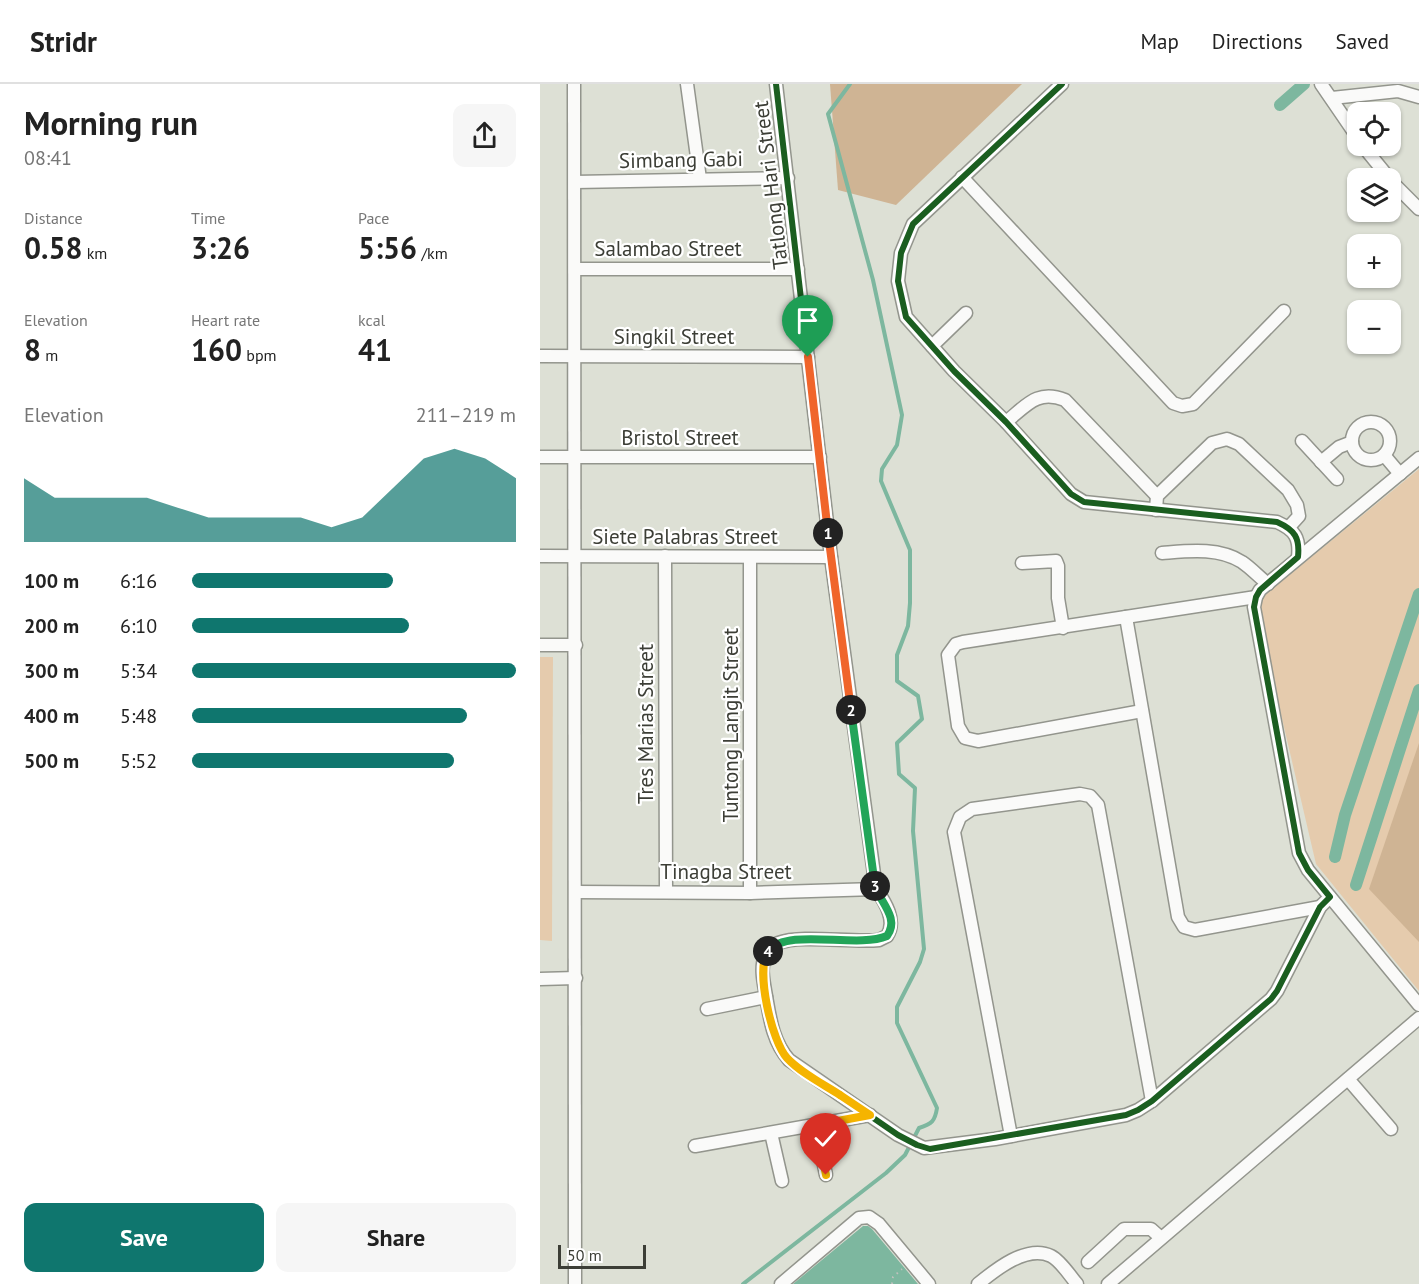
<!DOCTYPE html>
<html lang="en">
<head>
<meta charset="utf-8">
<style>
  body { margin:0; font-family:"PT Sans",sans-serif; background:#f6f6f6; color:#222; height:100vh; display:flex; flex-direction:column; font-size:22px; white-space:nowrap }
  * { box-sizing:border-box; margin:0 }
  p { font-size:20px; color:#767676 }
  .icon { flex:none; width:33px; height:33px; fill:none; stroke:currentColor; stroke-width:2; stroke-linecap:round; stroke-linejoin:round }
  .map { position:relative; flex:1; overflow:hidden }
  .drawer { display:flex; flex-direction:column; background:#fff; width:540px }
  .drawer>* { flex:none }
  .controls { position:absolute; left:807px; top:18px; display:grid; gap:12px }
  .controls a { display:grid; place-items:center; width:54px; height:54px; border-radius:12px; background:#fff; box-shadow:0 2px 4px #0004; font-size:30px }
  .scale { position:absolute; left:18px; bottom:15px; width:88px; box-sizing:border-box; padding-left:6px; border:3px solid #3c3e36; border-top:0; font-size:16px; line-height:21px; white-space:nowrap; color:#3c3e36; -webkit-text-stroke:4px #fff; paint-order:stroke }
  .pin { position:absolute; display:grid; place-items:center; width:51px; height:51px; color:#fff; margin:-62px -26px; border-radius:50% 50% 50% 0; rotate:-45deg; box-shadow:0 0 6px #0007 }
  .pin .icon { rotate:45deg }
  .km { position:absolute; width:30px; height:30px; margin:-15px; border-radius:50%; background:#222; color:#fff; font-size:16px; line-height:30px; text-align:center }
  .round { display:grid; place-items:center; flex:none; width:63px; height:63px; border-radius:12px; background:#f6f6f6 }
  .headline { display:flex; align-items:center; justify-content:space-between; height:102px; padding:0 24px }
  h1 { font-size:33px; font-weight:700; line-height:45px }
  .figures { display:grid; grid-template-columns:repeat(3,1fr); gap:9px; height:102px; padding:6px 24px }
  .figures div { display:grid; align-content:center }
  .figures b { font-size:30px; font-weight:700 }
  .figures small { font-size:16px; font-weight:400 }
  .figures p { font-size:16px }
  .chart { height:168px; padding:12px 24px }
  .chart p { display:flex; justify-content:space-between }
  .chart svg { width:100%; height:108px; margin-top:6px; fill:#0f766e; opacity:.7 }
  .cta { display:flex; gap:12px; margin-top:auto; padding:12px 24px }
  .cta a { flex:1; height:69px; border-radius:12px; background:#0f766e; color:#fff; font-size:24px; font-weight:700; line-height:69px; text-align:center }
  .cta a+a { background:#f6f6f6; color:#222 }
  ul { padding:0 24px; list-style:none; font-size:20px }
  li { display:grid; grid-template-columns:96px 72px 1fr; align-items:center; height:45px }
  li i { height:15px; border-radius:8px; background:#0f766e }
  header { display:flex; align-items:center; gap:36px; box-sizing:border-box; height:84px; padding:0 30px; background:#fff; border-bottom:2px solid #e0e0e0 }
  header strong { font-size:28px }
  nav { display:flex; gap:33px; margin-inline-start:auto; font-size:21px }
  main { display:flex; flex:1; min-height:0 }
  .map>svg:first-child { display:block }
  .green { fill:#e5cbad }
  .forest { fill:#cfb494 }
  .water { fill:#7db79f }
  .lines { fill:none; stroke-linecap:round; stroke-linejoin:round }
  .stream { stroke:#7db79f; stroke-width:4 }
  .canal { stroke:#7db79f; stroke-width:12 }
  .minor-casing { stroke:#93958d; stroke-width:15 }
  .path { stroke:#c1c2be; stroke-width:2; stroke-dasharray:1.5 4.5; stroke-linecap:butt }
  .minor { stroke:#fafaf9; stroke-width:12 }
  .cycleway-casing { stroke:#fff; stroke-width:10 }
  .cycleway { stroke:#1b5e20; stroke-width:6 }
  .split-1-casing { stroke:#fff; stroke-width:12 }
  .split-2-casing { stroke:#fff; stroke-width:12 }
  .split-3-casing { stroke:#fff; stroke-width:12 }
  .split-4-casing { stroke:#fff; stroke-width:12 }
  .split-5-casing { stroke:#fff; stroke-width:12 }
  .split-6-casing { stroke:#fff; stroke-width:12 }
  .split-1 { stroke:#f0652b; stroke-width:8 }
  .split-2 { stroke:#f0652b; stroke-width:8 }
  .split-3 { stroke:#22a559; stroke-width:8 }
  .split-4 { stroke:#22a559; stroke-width:8 }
  .split-5 { stroke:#f5b400; stroke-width:8 }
  .split-6 { stroke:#f5b400; stroke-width:8 }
  .labels { text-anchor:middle; stroke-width:4.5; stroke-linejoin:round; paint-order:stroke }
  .street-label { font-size:21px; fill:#3c3e36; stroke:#fff }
</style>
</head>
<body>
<header>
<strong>Stridr</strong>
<nav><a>Map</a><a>Directions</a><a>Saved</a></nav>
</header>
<main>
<section class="drawer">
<div class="headline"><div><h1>Morning run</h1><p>08:41</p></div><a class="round"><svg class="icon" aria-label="share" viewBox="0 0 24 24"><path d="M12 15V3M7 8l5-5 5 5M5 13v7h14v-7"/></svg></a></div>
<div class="figures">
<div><p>Distance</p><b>0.58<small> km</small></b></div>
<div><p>Time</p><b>3:26</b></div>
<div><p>Pace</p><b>5:56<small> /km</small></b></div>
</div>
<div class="figures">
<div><p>Elevation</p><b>8<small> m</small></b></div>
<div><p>Heart rate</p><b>160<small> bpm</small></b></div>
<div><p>kcal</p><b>41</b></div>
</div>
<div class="chart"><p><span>Elevation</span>211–219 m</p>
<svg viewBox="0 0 160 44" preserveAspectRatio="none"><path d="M0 44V18L10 26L20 26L30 26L40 26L50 30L60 34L70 34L80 34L90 34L100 38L110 34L120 22L130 10L140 6L150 10L160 18V44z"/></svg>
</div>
<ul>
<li><b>100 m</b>6:16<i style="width:62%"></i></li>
<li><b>200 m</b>6:10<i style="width:67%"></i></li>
<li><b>300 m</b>5:34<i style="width:100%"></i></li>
<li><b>400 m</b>5:48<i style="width:85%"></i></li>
<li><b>500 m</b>5:52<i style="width:81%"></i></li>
</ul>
<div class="cta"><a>Save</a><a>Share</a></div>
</section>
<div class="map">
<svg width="879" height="1200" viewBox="0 0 879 1200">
  <rect width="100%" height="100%" fill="#dde0d5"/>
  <g class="green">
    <polygon points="879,385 879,907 776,780 715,519"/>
    <polygon points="0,573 13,573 12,857 0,856"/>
  </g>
  <g class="forest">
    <polygon points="290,0 482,0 356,121 298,106"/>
    <polygon points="879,659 879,858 829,805"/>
  </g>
  <polygon class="water" points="323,1142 328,1142 332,1145 378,1200 253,1200"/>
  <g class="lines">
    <path class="stream" d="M203,1200L346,1089L365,1071L379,1044C392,1040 395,1037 397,1024L357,939V923L380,878L384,865L373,747L375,704L359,690L357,659L382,635L378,612L357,597V571L368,542L370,519V466L341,397L342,385L357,361L362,331L333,196L288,30L310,0"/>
    <g class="canal">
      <polyline points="740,21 764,0"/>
      <polyline points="795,773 805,731 879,510"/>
      <polyline points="816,801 879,606"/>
    </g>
    <g class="minor-casing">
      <g id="minor">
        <polyline points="34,0 35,1200"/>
        <polyline points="147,0 160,95"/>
        <path d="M236,0L291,473L336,805C345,818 357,837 347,852L339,856C311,859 262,850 238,859C233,861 228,867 225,872C220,884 224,900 226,912C230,935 233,958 249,976L358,1051L384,1064L455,1055L586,1031L598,1026L612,1017L731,915L737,907L780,823L790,813"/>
        <path d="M522,0L373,140L361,169L358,197L366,233L414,287L466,338L531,410L544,418L737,438C755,446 760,454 758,473"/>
        <polyline points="781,0 818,54"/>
        <polyline points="792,14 858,7 879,13"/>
        <polyline points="823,62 849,94"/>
        <polyline points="422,93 633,319 642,322 653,320 744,227"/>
        <polyline points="850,96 879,125"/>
        <polyline points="35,98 248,94"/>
        <polyline points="35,185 258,185"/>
        <polyline points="392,262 426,229"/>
        <polyline points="0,272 268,273"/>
        <circle cx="831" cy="357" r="19"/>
        <path d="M466,338C486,322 497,305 525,316L617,412"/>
        <polyline points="762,357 797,395"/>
        <polyline points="844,371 860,390"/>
        <polyline points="0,373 280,373"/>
        <polyline points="879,374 720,506 716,513 714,523 759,769 768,786 879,921"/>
        <polyline points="781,378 799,363 812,358"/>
        <polyline points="616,426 617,412 672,359 687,355 699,360 748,406 757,421 759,432 749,443"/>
        <path d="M622,469C648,467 678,463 702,478C711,484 719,493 728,500"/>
        <polyline points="0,472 291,473"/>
        <polyline points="125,472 126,808"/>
        <polyline points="210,473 210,809"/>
        <polyline points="482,479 516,477 518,482 518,514 523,544"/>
        <polyline points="586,533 638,833 644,843 655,846 780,823"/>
        <polyline points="0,561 36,561"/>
        <polyline points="602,627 438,657 425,654 418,642 408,571 416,560 423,558 716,513"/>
        <polyline points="36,808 210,809 336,805"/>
        <polyline points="0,895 36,894"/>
        <polyline points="167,925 226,913"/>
        <polyline points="808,995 851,1045"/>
        <polyline points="276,1041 286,1091"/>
        <polyline points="231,1049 242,1097"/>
        <polyline points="471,1052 414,748 420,733 432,725 540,710 550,712 558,721 612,1017"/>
        <polyline points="155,1062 330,1031"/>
        <polyline points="548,1178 584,1145 611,1145 621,1154"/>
        <polyline points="241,1200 319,1134 329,1133 339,1140 389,1200"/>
        <path d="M438,1200C455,1186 487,1160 511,1172C521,1177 530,1192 537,1200"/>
        <polyline points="568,1200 879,934"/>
      </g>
    </g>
    <polyline class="path" points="352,1200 353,1193 362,1185"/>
    <use href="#minor" class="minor"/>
    <g class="cycleway-casing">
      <path id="cycleway" d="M236,0L291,473L336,805C345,818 357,837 347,852L339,856C311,859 262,850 238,859C233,861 228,867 225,872C220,884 224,900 226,912C230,935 233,958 249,976L358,1051L377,1061L390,1065L586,1031L598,1026L612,1017L731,915L737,907L780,823L790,813L768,786L759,769L714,523L716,513L720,506L758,473C760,454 755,446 737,438L544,418L531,410L466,338L414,287L366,233L358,197L361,169L373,140L522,0"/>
    </g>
    <use href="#cycleway" class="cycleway"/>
  </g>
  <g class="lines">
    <g class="split-1-casing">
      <polyline id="split-1" points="268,273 288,449"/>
    </g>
    <g class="split-2-casing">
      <polyline id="split-2" points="288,449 311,626"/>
    </g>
    <g class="split-3-casing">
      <polyline id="split-3" points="311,626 335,802"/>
    </g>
    <g class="split-4-casing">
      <path id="split-4" d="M228,867C249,843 316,865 347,852C360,834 340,818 335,802"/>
    </g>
    <g class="split-5-casing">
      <path id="split-5" d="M228,867C215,886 232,958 247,974C261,989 283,1000 300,1011"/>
    </g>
    <g class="split-6-casing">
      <polyline id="split-6" points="286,1091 276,1041 330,1031 300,1011"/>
    </g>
    <use href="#split-1" class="split-1"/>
    <use href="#split-2" class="split-2"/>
    <use href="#split-3" class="split-3"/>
    <use href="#split-4" class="split-4"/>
    <use href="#split-5" class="split-5"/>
    <use href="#split-6" class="split-6"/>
  </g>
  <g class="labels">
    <g class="street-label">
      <text transform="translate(141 76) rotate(-1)" y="7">Simbang Gabi</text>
      <text transform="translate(231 101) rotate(-97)" y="7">Tatlong Hari Street</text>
      <text x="128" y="172">Salambao Street</text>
      <text x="134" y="260">Singkil Street</text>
      <text x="140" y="361">Bristol Street</text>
      <text x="145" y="460">Siete Palabras Street</text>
      <text transform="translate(106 640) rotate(-90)" y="7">Tres Marias Street</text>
      <text transform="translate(191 641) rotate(-90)" y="7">Tuntong Langit Street</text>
      <text x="186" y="795">Tinagba Street</text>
    </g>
  </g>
</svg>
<div class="controls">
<a><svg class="icon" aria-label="locate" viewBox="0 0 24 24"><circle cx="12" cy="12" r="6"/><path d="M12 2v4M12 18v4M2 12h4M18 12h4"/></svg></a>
<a><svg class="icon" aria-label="layers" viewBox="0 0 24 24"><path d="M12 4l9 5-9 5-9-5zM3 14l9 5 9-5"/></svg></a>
<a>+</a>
<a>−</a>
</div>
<div class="scale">50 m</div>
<div class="pin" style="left:268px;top:273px;background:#1e9e55"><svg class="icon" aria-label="arrive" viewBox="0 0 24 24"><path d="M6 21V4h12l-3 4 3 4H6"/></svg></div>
<div class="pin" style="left:286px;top:1091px;background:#d93025"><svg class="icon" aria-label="check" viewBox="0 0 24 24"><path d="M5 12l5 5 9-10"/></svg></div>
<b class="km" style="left:288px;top:449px">1</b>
<b class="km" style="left:311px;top:626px">2</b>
<b class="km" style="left:335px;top:802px">3</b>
<b class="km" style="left:228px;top:867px">4</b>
</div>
</main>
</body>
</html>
